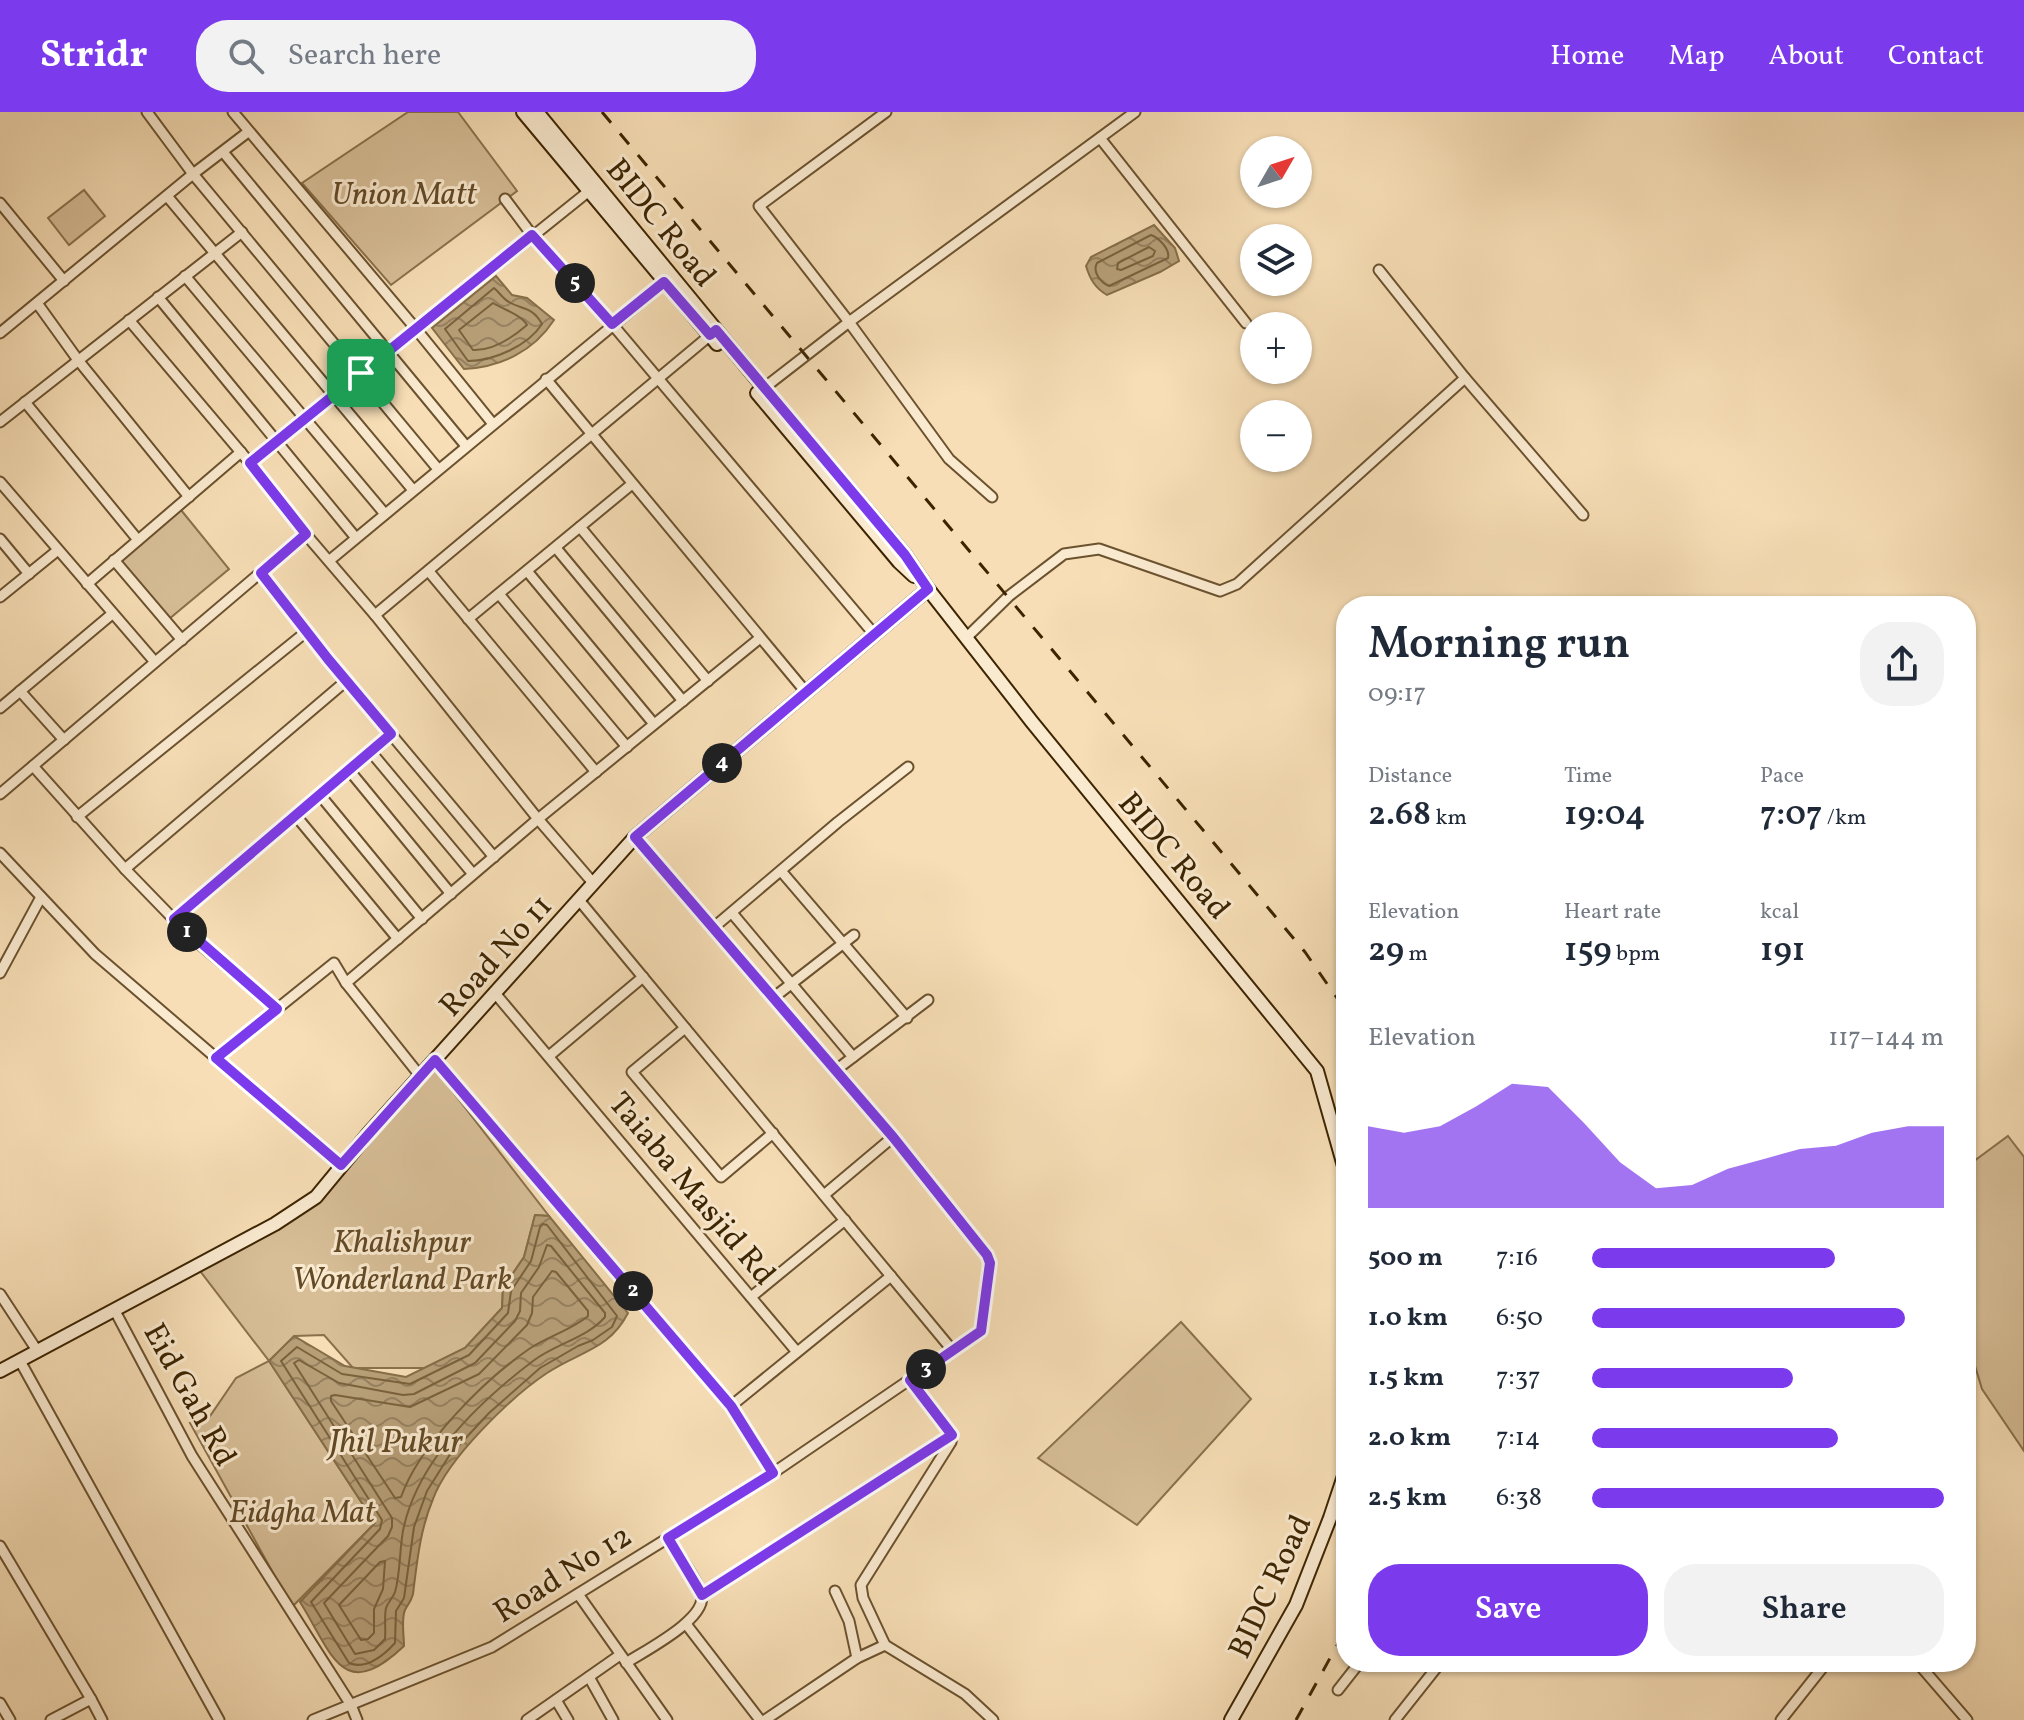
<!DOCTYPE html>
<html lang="en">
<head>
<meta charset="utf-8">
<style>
  body { margin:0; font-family:Vollkorn,serif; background:#f2f2f3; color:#1f2937; height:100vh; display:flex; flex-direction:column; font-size:30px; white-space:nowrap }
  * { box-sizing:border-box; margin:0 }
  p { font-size:26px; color:#747a83 }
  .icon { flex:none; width:44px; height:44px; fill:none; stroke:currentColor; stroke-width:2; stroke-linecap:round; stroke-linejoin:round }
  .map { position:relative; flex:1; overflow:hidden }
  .drawer { position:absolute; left:1336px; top:484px; width:640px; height:1076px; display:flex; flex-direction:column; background:#fff; border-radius:32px; box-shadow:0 2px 6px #0004 }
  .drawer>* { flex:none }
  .needle { width:52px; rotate:51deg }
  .buttons { position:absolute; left:1240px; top:24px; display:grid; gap:16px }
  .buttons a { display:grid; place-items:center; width:72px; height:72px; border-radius:50%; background:#fff; box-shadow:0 2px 6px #0004; font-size:40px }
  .pin { position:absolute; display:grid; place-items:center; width:68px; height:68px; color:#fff; margin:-34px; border-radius:16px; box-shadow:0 4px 12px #0006 }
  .km { position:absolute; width:40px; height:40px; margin:-20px; border-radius:50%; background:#222; color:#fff; font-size:22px; line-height:40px; text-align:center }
  .round { display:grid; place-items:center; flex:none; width:84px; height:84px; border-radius:32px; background:#f2f2f3 }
  .summary { display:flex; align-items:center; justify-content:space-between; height:136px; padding:0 32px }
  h1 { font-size:44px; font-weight:600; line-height:60px }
  .stats { display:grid; grid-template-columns:repeat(3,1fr); gap:12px; height:136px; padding:8px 32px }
  .stats div { display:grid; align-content:center }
  .stats b { font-size:34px; font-weight:600 }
  .stats small { font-size:22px; font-weight:400 }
  .stats p { font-size:22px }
  .chart { height:224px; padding:16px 32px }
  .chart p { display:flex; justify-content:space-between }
  .chart svg { width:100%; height:144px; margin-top:8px; fill:#7c3aed; opacity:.7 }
  .action { display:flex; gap:16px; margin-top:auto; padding:16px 32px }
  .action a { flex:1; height:92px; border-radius:32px; background:#7c3aed; color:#fff; font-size:32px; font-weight:600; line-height:92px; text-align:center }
  .action a+a { background:#f2f2f3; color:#1f2937 }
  ul { padding:0 32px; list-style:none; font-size:26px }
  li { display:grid; grid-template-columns:128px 96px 1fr; align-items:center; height:60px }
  li i { height:20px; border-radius:10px; background:#7c3aed }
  header { display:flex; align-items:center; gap:48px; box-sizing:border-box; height:112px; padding:0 40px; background:#7c3aed; color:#fff }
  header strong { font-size:38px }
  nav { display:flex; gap:44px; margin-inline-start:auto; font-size:28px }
  .search { width:560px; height:72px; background:#f2f2f3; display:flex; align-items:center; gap:20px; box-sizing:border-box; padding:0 28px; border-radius:32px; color:#747a83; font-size:30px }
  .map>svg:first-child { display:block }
  .green { fill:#d7be97; stroke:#8a714c; stroke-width:2 }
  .water { fill:url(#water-waves); stroke:#866e48; stroke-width:2 }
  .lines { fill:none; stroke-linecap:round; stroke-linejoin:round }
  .shore { stroke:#7a623c; stroke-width:2 }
  .street-casing { stroke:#6b522e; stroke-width:13 }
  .secondary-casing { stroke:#3c2401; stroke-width:16 }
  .street { stroke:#faead0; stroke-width:9 }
  .secondary { stroke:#faead0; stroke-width:12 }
  .rail { stroke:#3c2401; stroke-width:3; stroke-dasharray:14 14; stroke-linecap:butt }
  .route-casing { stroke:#fff; stroke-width:16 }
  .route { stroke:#7c3aed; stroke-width:10 }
  .labels { text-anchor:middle; stroke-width:6; stroke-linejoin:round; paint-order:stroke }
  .park-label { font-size:32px; font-style:italic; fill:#634a26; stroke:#faead0 }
  .street-label { font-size:32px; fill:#3c2401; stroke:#faead0 }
  .water-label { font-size:34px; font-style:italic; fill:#614925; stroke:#faead0 }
</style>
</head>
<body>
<header>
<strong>Stridr</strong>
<div class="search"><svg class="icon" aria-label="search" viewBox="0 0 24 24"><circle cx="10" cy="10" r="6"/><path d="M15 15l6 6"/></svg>Search here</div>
<nav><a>Home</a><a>Map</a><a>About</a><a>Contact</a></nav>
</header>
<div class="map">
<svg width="2024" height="1608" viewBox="0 0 2024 1608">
  <defs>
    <pattern id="water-waves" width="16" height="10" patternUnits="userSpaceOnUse" patternTransform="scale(2)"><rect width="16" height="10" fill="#b79f78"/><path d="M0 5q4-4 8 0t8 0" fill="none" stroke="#968160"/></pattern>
  </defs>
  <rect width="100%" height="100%" fill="#f7deb6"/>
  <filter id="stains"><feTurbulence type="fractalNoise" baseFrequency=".0025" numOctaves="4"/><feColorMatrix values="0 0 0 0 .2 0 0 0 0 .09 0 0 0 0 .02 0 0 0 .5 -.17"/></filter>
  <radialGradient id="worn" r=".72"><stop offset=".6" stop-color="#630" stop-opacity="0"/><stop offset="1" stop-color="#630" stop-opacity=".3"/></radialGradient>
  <g class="green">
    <polygon points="408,0 458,0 517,79 391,173 302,71"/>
    <polygon points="84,78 105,104 69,133 48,106"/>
    <polygon points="181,398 229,457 169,507 120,448"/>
    <polygon points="432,953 549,1104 535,1103 524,1145 503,1176 502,1196 465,1236 425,1256 353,1256 324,1223 295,1224 269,1249 375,1411 292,1495 190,1311 208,1307 236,1266 269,1249 197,1155 316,1085"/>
    <polygon points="2008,1024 2024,1045 2024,1339 1982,1277 1966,1224 1966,1055"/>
    <polygon points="1181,1210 1251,1287 1137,1413 1038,1346"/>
  </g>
  <g class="water">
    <path d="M1154,113L1175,136L1179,149L1160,160L1107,183C1095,176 1090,167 1086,154L1091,145Z"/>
    <path d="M496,164L512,183L527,186L554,208C534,239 501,255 464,257L432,216Z"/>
    <path d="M535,1103L549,1104L628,1201C609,1238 580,1239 547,1261C511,1285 448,1346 433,1387C420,1418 417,1450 413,1482C411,1490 408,1492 405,1498C401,1507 404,1524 404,1534C342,1593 332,1541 300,1490L375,1411L269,1249L294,1224L345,1254L406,1265L465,1236L502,1196L503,1176L524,1145Z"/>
  </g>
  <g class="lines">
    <g class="shore">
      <path d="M1151,123C1159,126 1170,137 1168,146L1109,174C1101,171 1092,160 1097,151Z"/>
      <polygon points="1149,135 1155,139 1153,144 1121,158 1117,157 1118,151"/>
      <path d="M494,176C499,180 503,187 509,190C522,198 532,194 542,212C528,234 493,249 468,249L445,217Z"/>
      <path d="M493,191C503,197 523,204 527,213C512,226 493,239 473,238L459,218Z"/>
      <path d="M543,1112L547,1113L617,1204L612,1215L593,1228L578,1234L540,1256L489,1301L449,1344L427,1379L414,1415L404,1486L396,1499L395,1531C384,1543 366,1558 349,1551L311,1490L380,1417L382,1408L281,1249L297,1235L342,1262L410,1272L469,1243L508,1201L511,1179L531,1149L540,1115Z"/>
      <path d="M547,1133L551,1134L605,1201V1205C587,1226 555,1232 533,1249C479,1290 420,1346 404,1414C399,1435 401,1460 395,1480C393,1486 388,1490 386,1496C384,1506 386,1517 385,1527L374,1538L355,1542L324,1491L388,1424L392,1415V1406L294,1251L299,1248L339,1271L403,1283L414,1282L475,1251L515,1209L520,1199L521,1181L539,1155Z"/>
      <path d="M552,1159L556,1160L588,1199V1204C573,1217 547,1225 529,1237C483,1269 420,1332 401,1385L395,1386L331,1289V1284L335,1283L410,1295L479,1262L527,1213L532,1201L533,1185Z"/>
      <polygon points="385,1449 383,1477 374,1497 374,1521 368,1527 361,1528 339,1493 380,1450"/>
    </g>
    <g class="street-casing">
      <g id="street">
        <polyline points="147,0 193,62 438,357"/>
        <polyline points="233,0 416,217 493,312"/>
        <polyline points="886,0 759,94 849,210 949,347 992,385"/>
        <polyline points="1100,26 1246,211"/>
        <polyline points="223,40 466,334"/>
        <polyline points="167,84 413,378"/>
        <polyline points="505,87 532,123 612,212 874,522"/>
        <polyline points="0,91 64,169"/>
        <polyline points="1379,158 1465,266 1583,403"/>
        <polyline points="185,164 385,402"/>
        <polyline points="158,185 356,426"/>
        <polyline points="37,191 78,248 189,385"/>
        <polyline points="129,208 250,351 297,412 375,503 538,707 594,772"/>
        <polyline points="0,221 193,62 248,20"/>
        <polyline points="546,267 805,579"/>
        <polyline points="764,276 849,210 1135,0"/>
        <polyline points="25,290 138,428"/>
        <polyline points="0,310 242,120"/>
        <polyline points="250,351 594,75"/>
        <polyline points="0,370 155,550"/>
        <polyline points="580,415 708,569"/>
        <polyline points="0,427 29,462"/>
        <polyline points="556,436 683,589"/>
        <polyline points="114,448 182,528"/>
        <polyline points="330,448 669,167"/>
        <polyline points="527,459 654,612"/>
        <polyline points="261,461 328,547 494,745"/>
        <polyline points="431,462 596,660"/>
        <polyline points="87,472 241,340"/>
        <polyline points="499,482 627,635"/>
        <polyline points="0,485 58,438"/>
        <polyline points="375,503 714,220"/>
        <polyline points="468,507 632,372"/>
        <polyline points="967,525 1009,484 1064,442 1099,437 1220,479 1237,472 1465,266"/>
        <polyline points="20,579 64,628"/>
        <polyline points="0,596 112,502"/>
        <polyline points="371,640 473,762"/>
        <polyline points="33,654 125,757 189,823 277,897"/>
        <polyline points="349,658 451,782"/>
        <polyline points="0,682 306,422"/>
        <polyline points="320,683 422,807"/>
        <polyline points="296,704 398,827"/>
        <polyline points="77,705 306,520"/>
        <polyline points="0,741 95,842 341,1053"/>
        <polyline points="125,757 346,569"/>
        <polyline points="781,759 907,906"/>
        <polyline points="579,788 953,1239"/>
        <polyline points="732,801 853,945"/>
        <polyline points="174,807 391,622"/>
        <polyline points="713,816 838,710 908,655"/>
        <polyline points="0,861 41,785"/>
        <polyline points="346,871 538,707 760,526"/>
        <polyline points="494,880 797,1240"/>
        <polyline points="773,886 854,823"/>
        <polyline points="685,916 632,960 721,1065 773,1021"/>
        <polyline points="549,944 643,865"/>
        <polyline points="216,946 334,851 346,871 421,965"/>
        <polyline points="435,948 731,1294 773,1361"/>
        <polyline points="836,958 928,888"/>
        <polyline points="824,1083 893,1025"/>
        <polyline points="0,1182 38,1240"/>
        <polyline points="751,1185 845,1108"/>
        <polyline points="115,1199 192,1344 351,1593 357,1608"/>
        <polyline points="20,1249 219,1608"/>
        <polyline points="731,1294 891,1164"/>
        <polyline points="0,1434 91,1587"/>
        <polyline points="835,1479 849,1509 857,1546"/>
        <polyline points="578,1482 667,1608"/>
        <polyline points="702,1483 952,1323 910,1268"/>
        <polyline points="686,1512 760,1608"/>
        <polyline points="885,1533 863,1486 861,1473 951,1330 952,1323"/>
        <polyline points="1917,1550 1967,1608"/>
        <path d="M626,1551C644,1539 710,1506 701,1481C694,1462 678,1443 668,1426"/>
        <polyline points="589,1565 613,1608"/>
        <polyline points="1338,1578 1360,1550"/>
        <polyline points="556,1588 568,1608"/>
        <polyline points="0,1591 10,1608"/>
        <polyline points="51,1608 91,1587 102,1608"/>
        <polyline points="313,1608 492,1535 773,1361 981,1219 990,1151 987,1143 893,1025 635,725"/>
        <polyline points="527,1608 620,1543"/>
        <polyline points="765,1608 857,1546 885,1533 965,1582 993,1608"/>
        <polyline points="1395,1608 1441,1550"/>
        <polyline points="1781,1608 1827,1550"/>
      </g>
    </g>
    <g class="secondary-casing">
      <g id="secondary">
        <polyline points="523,0 717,232"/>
        <polyline points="537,0 764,276 905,443 928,477 1032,610 1317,959 1346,1061"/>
        <polyline points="757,281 899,450 914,464"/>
        <polyline points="0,1259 275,1112 316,1085 368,1022 635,725 928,477"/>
        <polyline points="1231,1608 1296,1493 1330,1406 1346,1358"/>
      </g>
    </g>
    <use href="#street" class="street"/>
    <use href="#secondary" class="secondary"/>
    <g class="rail">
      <polyline points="602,0 1305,840 1346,899"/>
      <polyline points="1296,1608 1346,1517"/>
    </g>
  </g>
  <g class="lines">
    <g class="route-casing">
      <polygon id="route" points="532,123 612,212 664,170 710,223 716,218 905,443 928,477 635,725 893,1025 987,1143 990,1151 981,1219 910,1268 952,1323 702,1483 668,1426 773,1361 731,1294 435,948 341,1053 216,946 277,897 174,807 391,622 328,547 261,461 306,422 250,351"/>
    </g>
    <use href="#route" class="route"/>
  </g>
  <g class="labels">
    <g class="park-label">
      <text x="404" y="92">Union Matt</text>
      <text x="402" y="1140">Khalishpur<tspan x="402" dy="37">Wonderland Park</tspan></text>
      <text x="302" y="1410">Eidgha Mat</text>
    </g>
    <g class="street-label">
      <text transform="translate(662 110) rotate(51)" y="11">BIDC Road</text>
      <text transform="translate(1175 743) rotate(50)" y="11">BIDC Road</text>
      <text transform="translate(495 843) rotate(-48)" y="11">Road No 11</text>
      <text transform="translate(693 1076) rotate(50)" y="11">Taiaba Masjid Rd</text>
      <text transform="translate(191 1282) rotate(61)" y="11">Eid Gah Rd</text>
      <text transform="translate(562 1461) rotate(-32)" y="11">Road No 12</text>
      <text transform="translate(1269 1474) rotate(-65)" y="11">BIDC Road</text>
    </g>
    <g class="water-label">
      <text x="396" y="1340">Jhil Pukur</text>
    </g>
  </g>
  <rect width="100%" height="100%" filter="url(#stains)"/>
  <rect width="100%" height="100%" fill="url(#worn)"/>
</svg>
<div class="buttons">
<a><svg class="needle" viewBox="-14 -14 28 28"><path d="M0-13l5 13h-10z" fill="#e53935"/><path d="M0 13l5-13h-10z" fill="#747a83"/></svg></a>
<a><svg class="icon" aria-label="layers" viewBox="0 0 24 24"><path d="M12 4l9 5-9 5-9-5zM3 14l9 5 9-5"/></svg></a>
<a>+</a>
<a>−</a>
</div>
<div class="pin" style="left:361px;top:261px;background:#1e9e55"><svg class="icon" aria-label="arrive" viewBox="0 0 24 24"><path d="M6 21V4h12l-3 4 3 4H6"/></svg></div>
<b class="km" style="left:187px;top:820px">1</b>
<b class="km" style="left:633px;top:1179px">2</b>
<b class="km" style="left:926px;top:1257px">3</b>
<b class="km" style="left:722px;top:651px">4</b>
<b class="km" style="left:575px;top:171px">5</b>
<section class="drawer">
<div class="summary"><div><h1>Morning run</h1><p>09:17</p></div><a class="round"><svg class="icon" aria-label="share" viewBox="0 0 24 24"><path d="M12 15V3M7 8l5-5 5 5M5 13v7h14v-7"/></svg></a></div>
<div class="stats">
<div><p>Distance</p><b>2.68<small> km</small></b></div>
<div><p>Time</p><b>19:04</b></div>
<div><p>Pace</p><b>7:07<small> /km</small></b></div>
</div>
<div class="stats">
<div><p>Elevation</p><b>29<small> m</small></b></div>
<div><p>Heart rate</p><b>159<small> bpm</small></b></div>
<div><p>kcal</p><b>191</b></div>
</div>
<div class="chart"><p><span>Elevation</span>117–144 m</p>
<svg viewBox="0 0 160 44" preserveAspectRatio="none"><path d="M0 44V19L10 21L20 19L30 13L40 6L50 7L60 18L70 30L80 38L90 37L100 32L110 29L120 26L130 25L140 21L150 19L160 19V44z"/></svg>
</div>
<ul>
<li><b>500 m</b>7:16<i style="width:69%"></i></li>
<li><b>1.0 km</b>6:50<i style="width:89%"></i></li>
<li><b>1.5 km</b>7:37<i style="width:57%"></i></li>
<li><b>2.0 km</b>7:14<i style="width:70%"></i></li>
<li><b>2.5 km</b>6:38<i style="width:100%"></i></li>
</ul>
<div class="action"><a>Save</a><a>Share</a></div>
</section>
</div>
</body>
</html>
